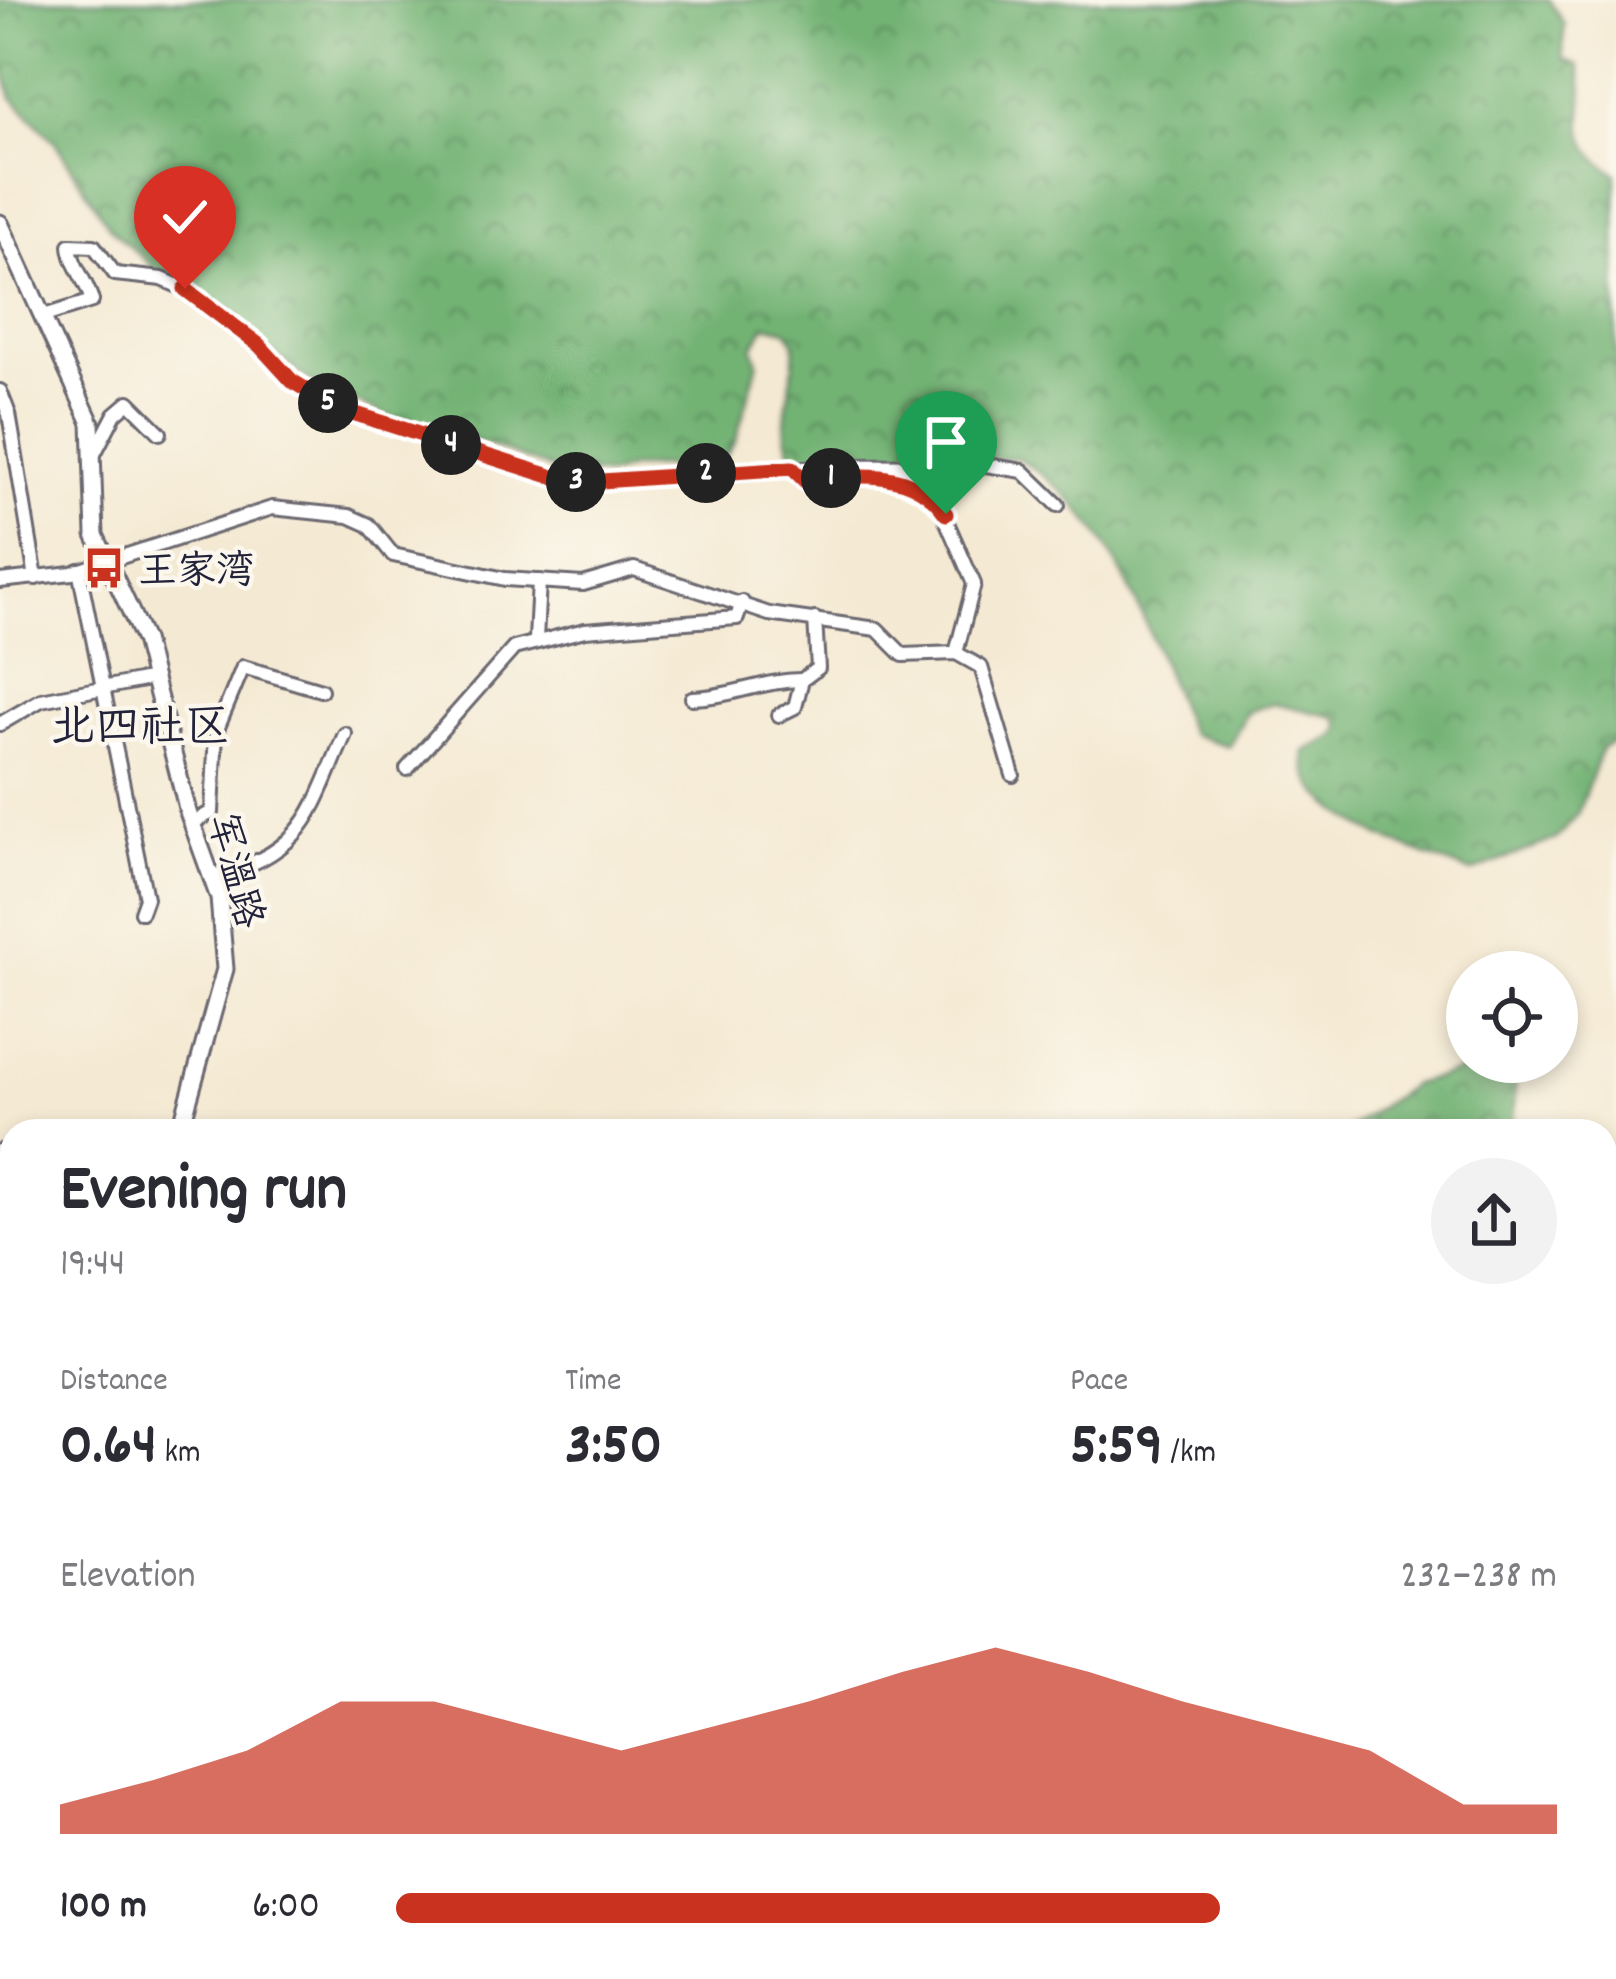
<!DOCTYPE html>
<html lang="en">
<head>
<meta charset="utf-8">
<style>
  body { margin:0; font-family:Dekko,"LXGW WenKai TC",sans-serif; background:#f2f2f3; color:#2b2b33; height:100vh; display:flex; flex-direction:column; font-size:45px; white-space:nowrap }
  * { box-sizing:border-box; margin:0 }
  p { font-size:39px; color:#7c7c81 }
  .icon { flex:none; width:66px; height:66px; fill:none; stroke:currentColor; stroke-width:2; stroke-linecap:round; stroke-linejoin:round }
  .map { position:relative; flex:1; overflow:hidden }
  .side { position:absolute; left:0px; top:1119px; width:1617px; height:861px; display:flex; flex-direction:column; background:#fff; border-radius:36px 36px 0 0; box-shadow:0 6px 18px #0003 }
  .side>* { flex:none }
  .buttons { position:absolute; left:1446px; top:951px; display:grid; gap:24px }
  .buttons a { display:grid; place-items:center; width:132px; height:132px; border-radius:50%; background:#fff; box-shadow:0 6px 18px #0003; font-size:60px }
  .pin { position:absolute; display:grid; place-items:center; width:102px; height:102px; color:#fff; margin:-123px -51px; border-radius:50% 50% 50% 0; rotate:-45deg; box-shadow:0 0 12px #0007 }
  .pin .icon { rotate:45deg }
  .km { position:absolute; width:60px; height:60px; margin:-30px; border-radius:50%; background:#222; color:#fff; font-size:33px; line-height:60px; text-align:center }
  .round { display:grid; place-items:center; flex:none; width:126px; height:126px; border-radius:63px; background:#f2f2f3 }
  .overview { display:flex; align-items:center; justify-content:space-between; height:204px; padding:0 60px }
  h1 { font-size:66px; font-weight:700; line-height:90px }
  .figures { display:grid; grid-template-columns:repeat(3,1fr); gap:18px; height:204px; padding:12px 60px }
  .figures div { display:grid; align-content:center }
  .figures b { font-size:60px; font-weight:700 }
  .figures small { font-size:33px; font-weight:400 }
  .figures p { font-size:33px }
  .chart { height:336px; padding:24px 60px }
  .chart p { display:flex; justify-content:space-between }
  .chart svg { width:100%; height:216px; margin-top:12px; fill:#c8321e; opacity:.7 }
  ul { padding:0 60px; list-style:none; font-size:39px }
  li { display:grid; grid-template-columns:192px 144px 1fr; align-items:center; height:90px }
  li i { height:30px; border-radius:15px; background:#c8321e }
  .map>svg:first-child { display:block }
  .forest { fill:url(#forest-crowns); stroke:#4a6a57; stroke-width:3 }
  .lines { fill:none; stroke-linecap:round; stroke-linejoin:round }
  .minor-casing { stroke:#6c6870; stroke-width:18 }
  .major-casing { stroke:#6c6870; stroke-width:21 }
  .highway-casing { stroke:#6c6870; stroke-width:22 }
  .minor { stroke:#fff; stroke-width:12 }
  .major { stroke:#fff; stroke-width:15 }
  .highway { stroke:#fff; stroke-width:16 }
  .route-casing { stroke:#fff; stroke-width:24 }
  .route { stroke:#c8321e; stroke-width:15 }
  .labels { text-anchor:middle; stroke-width:9; stroke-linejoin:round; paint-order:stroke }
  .poi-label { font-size:39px; fill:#22223b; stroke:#fbf7ec; text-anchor:start }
  .street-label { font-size:39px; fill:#22223b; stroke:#fbf7ec }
  .quarter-label { font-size:45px; fill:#22223b; stroke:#fbf7ec }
</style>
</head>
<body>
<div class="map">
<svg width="1616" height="1979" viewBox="0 0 1616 1979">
  <defs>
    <pattern id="forest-crowns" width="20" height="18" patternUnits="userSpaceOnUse" patternTransform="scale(3)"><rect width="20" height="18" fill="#72b273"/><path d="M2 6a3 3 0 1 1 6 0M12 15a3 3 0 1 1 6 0" fill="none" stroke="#5d9060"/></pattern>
  </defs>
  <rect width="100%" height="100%" fill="#fbf7ec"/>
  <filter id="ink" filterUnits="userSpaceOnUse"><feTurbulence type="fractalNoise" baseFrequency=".00833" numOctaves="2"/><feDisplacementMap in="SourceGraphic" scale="24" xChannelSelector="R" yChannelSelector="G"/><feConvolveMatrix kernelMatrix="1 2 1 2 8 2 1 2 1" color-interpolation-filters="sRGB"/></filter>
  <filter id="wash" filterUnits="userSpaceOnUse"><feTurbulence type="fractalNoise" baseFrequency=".004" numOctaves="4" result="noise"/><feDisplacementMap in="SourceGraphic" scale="48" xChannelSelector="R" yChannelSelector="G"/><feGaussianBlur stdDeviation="2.7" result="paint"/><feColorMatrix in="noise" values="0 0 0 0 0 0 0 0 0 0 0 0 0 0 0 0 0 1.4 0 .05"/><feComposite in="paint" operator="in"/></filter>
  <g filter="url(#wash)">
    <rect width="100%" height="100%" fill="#f4e9d2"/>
    <g class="forest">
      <path d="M0,0H1549L1564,24L1563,58L1579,66C1592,111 1563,141 1616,173V742L1602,747L1577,815L1556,839L1472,872C1426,856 1294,814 1305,751L1336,736L1341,727L1336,717L1273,703L1247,712L1229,746L1190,734C1147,634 1119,516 1017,458L812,461L793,456C773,420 798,381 794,342L787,330L765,325L753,347L758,363L736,439L726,455L707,464L632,468L609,476L551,469L455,433L388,416L311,382L182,284L158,272L110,228L55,142L12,97L0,57Z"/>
      <polygon points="1490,1064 1516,1081 1512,1131 1345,1131 1413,1084"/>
      <polygon points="1605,1186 1616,1187 1616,1979 436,1979 442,1968 1605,1968 1605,1246 1616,1222 1613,1206 1605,1201"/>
    </g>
  </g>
  <g filter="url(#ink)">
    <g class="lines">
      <g class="minor-casing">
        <g id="minor">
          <path d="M44,316L92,301C87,281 71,265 70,245L94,246L115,274L162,279L185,289L259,345L292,381L334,407L572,483L834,466L986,465L1023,471L1058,505"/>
          <polyline points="0,391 9,414 36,578"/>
          <polyline points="94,454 115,414 129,402 160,433"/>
          <polyline points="792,468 805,481 883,476 922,486 938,502 974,584 956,653"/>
          <polyline points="79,570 146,898 141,912"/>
          <polyline points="0,581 72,573 272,508 349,516 369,525 393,555 505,579 583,584 634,569 769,614 877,629 903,655 956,653 981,667 1013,775"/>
          <polyline points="536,639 539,581"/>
          <path d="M692,698C732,697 762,680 802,680"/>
          <polyline points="779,715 795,707 802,680 818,668 815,619"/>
          <polyline points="0,724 41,700 154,678"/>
          <polyline points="407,769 514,648 585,630 737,618 742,602"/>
          <polyline points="192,823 212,812 216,732 243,667 321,690"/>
          <path d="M212,878C307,850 309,817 345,734"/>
          <polyline points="171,1968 174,1979"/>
          <polyline points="280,1968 302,1979"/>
          <polyline points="240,1979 241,1968"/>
          <polyline points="373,1979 376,1968"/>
        </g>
      </g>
      <g class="major-casing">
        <g id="major">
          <polyline points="0,223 91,423 95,535 144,640 188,812 219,898 225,969 180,1131"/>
          <polyline points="105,1979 109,1968"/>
        </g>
      </g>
      <g class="highway-casing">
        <g id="highway">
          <polyline points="0,1153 12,1225"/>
          <polyline points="0,1255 12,1374"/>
          <polyline points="0,1606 12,1466"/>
          <polyline points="0,1687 12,1618"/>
        </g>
      </g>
      <use href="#minor" class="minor"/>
      <use href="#major" class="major"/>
      <use href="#highway" class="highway"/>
    </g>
  </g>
  <g class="lines" filter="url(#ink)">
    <g class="route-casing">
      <path id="route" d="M185,289L259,345L292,381L334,407L572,483L792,468L805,481C857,474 914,467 946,514"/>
    </g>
    <use href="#route" class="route"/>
  </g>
  <defs>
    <g id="bus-bare" transform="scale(3.24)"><path d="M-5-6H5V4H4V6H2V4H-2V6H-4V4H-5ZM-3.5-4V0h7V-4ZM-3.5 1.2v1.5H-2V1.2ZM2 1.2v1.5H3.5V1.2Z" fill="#c8321e" stroke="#fbf7ec" stroke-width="2.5" paint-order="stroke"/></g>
  </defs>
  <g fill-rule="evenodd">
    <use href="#bus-bare" x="104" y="568"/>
  </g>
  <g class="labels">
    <g class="poi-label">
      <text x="138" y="582">王家湾</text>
    </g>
    <g class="street-label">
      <text transform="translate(238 870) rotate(75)" y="14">军温路</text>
    </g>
    <g class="quarter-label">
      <text x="140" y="740">北四社区</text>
    </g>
  </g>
</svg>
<div class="buttons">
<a><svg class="icon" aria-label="locate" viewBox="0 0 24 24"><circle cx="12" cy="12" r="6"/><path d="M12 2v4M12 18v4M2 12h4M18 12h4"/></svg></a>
</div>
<div class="pin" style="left:946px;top:514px;background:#1e9e55"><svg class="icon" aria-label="arrive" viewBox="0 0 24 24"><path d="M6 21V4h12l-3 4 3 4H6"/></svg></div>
<div class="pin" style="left:185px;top:289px;background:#d93025"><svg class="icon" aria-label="check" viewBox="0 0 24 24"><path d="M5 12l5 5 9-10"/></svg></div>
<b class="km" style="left:831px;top:478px">1</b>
<b class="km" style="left:706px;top:473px">2</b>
<b class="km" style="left:576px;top:482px">3</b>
<b class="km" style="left:451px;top:445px">4</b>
<b class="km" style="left:328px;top:403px">5</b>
<section class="side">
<div class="overview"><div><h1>Evening run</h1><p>19:44</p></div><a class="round"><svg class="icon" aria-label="share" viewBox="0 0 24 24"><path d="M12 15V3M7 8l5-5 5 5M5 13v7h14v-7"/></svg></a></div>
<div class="figures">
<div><p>Distance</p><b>0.64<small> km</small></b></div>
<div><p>Time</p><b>3:50</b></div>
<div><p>Pace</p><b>5:59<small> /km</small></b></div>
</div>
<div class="chart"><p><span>Elevation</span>232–238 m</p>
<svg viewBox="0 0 160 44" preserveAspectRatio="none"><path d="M0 44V38L10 33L20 27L30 17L40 17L50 22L60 27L70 22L80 17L90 11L100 6L110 11L120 17L130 22L140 27L150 38L160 38V44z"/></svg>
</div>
<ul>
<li><b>100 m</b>6:00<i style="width:71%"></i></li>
</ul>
</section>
</div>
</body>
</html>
